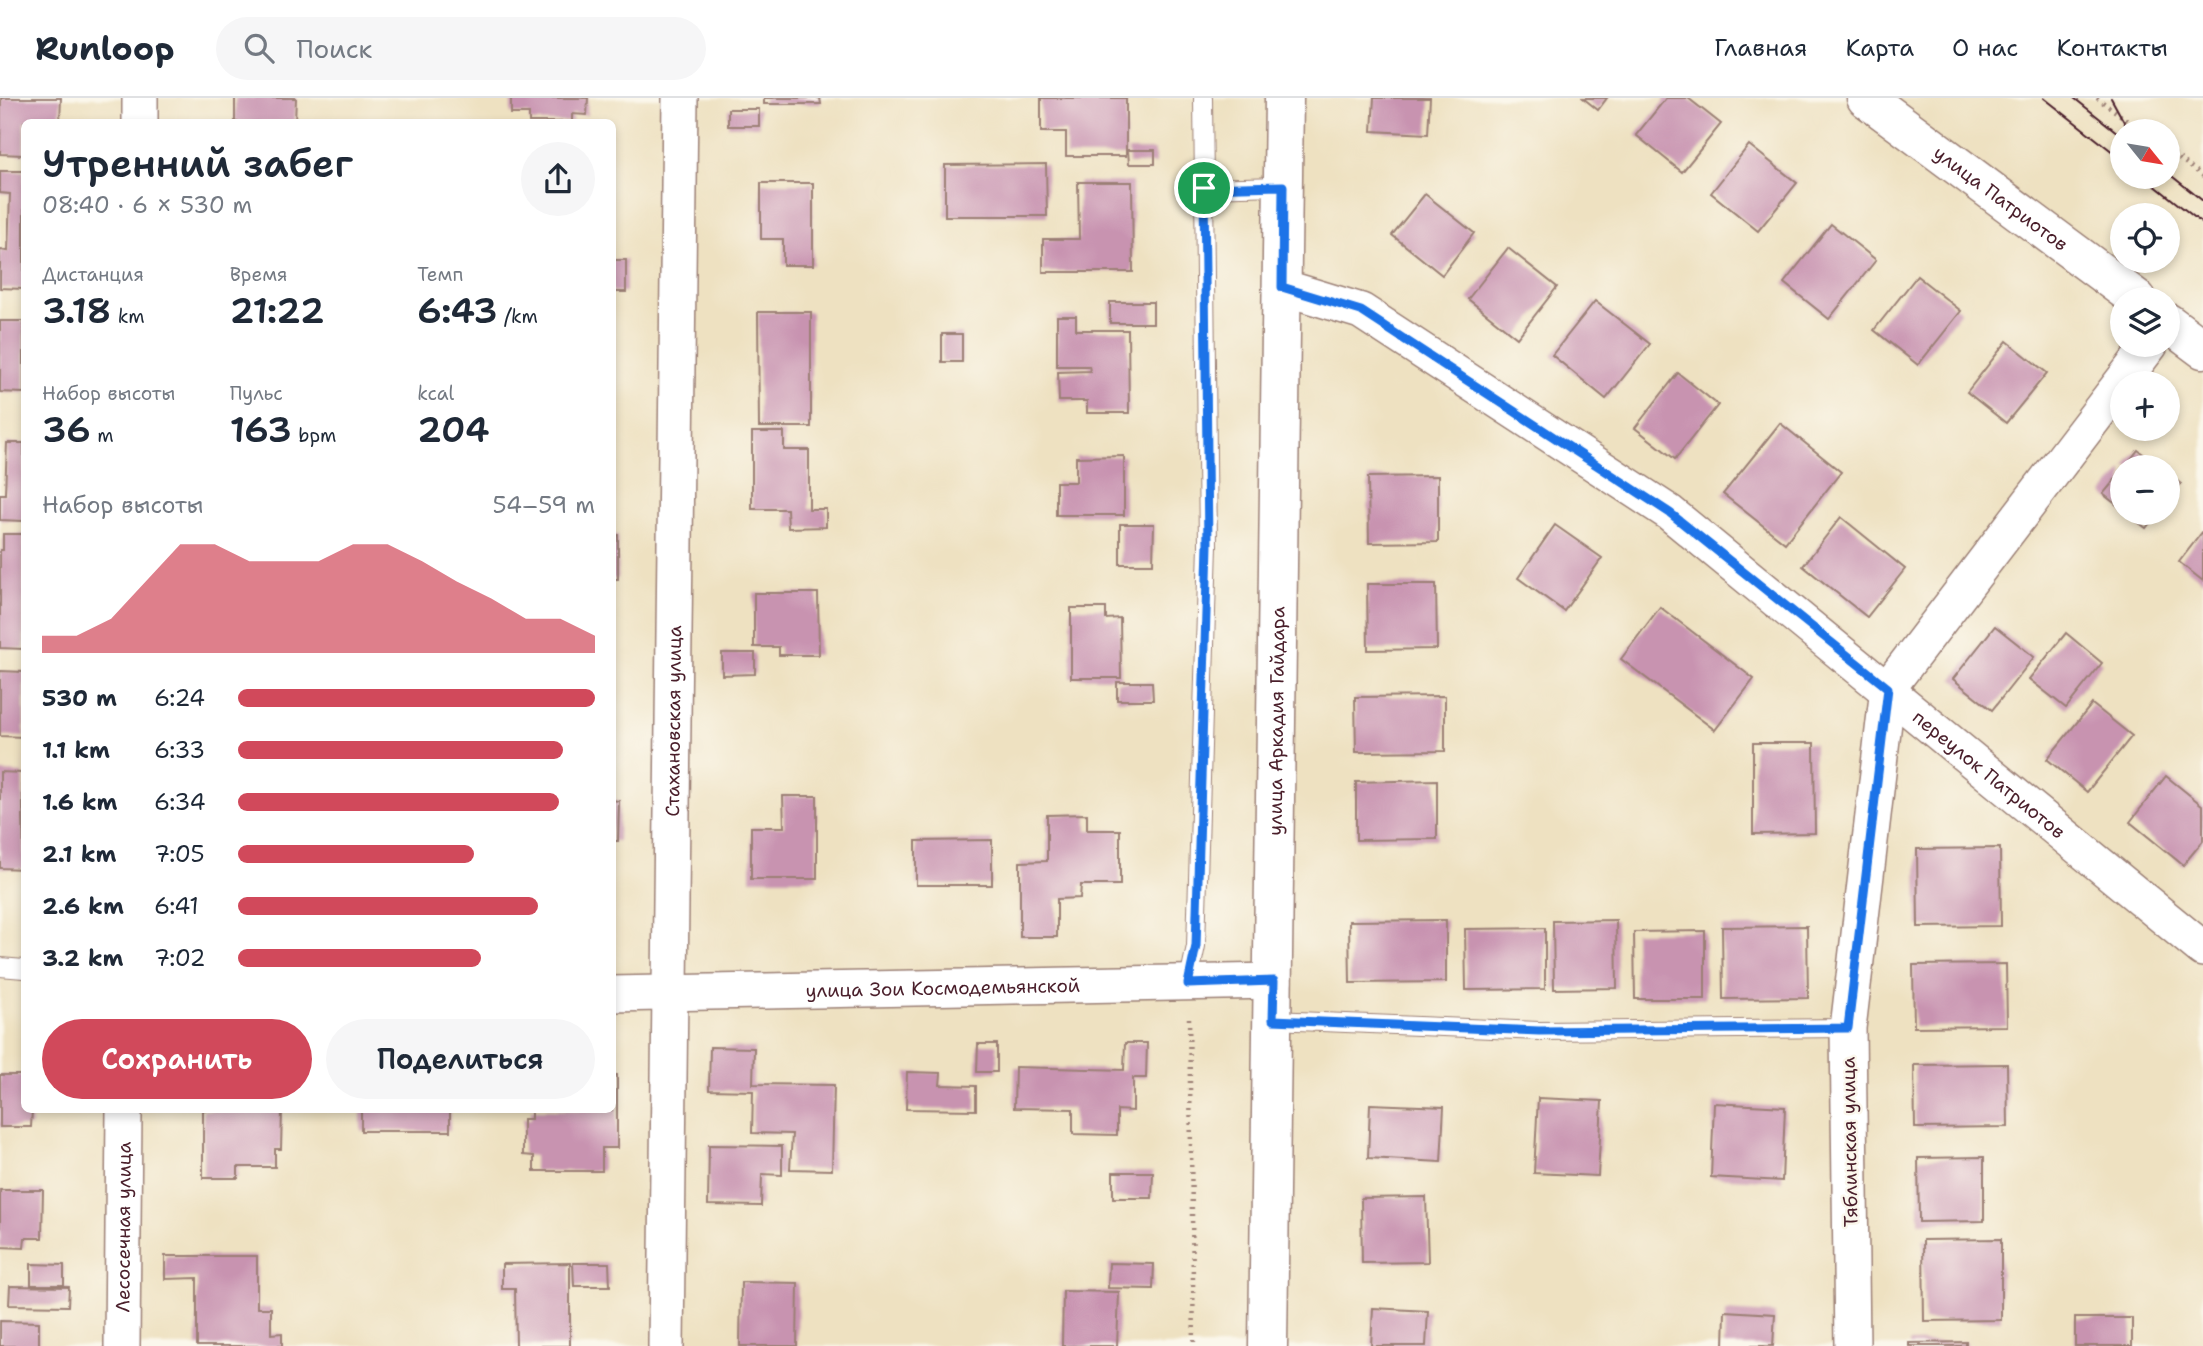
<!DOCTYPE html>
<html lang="ru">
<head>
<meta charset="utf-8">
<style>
  body { margin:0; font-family:"Shantell Sans",sans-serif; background:#f6f6f7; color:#1f2937; height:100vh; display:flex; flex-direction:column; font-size:26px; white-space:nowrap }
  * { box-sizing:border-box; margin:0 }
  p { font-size:23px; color:#747a83 }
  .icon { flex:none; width:38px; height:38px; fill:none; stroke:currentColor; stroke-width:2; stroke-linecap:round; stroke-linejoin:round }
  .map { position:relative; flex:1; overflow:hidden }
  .drawer { position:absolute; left:21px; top:21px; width:595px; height:994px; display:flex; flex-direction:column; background:#fff; border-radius:10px; box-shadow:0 4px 10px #0003 }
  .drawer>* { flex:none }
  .needle { width:46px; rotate:120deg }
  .tools { position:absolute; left:2110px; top:21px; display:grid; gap:14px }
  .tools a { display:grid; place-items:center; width:70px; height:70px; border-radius:50%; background:#fff; box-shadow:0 4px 10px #0003; font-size:35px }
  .pin { position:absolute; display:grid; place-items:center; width:60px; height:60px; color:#fff; margin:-30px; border:4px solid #fff; border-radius:50%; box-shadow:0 2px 7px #0007 }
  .round { display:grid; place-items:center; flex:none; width:74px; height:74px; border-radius:37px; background:#f6f6f7 }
  .headline { display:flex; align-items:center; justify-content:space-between; height:119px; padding:0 21px }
  h1 { font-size:38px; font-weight:600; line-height:52px }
  .metrics { display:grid; grid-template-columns:repeat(3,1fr); gap:10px; height:119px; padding:7px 21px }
  .metrics div { display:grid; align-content:center }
  .metrics b { font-size:35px; font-weight:600 }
  .metrics small { font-size:19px; font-weight:400 }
  .metrics p { font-size:19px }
  .chart { height:196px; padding:14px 21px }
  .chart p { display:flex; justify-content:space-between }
  .chart svg { width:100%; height:126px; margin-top:7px; fill:#d1495b; opacity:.7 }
  .primary-button { display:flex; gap:14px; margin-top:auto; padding:14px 21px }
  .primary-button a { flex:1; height:80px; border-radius:42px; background:#d1495b; color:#fff; font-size:28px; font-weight:600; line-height:80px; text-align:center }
  .primary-button a+a { background:#f6f6f7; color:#1f2937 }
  ul { padding:0 21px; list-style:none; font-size:23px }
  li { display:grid; grid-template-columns:112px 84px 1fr; align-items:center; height:52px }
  li i { height:18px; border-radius:9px; background:#d1495b }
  header { display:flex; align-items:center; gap:42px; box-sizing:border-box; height:98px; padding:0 35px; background:#fff; border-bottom:2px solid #e0e1e3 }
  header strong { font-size:33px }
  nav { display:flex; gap:38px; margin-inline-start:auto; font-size:24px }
  .search { width:490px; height:63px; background:#f6f6f7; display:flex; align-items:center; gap:18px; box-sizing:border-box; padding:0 24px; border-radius:38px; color:#747a83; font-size:26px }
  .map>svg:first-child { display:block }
  .building { fill:#c893b0 }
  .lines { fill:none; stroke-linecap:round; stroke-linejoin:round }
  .service-casing { stroke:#9c8076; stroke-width:20 }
  .minor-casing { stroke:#9c8076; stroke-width:38 }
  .secondary-casing { stroke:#9c8076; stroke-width:41 }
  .primary-casing { stroke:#9c8076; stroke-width:41 }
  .path { stroke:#9c8076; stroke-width:4.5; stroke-dasharray:2 5; stroke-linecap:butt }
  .service { stroke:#fff; stroke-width:18 }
  .minor { stroke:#fff; stroke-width:35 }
  .secondary { stroke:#fff; stroke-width:38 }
  .primary { stroke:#fff; stroke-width:38 }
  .tram { stroke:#4a1f2b; stroke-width:2 }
  .route-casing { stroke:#fff; stroke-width:14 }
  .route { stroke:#1a73e8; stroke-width:9 }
  .labels { text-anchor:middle; stroke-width:5; stroke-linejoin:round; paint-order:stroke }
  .street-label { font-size:19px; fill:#4a1f2b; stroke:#fbf7ec }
</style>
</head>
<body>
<header>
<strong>Runloop</strong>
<div class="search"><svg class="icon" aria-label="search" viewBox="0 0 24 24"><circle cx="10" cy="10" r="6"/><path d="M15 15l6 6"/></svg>Поиск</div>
<nav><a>Главная</a><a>Карта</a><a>О нас</a><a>Контакты</a></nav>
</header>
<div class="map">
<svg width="2203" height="1248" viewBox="0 0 2203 1248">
  <rect width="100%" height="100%" fill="#fbf7ec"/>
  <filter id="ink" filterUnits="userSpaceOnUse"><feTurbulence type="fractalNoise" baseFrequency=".0143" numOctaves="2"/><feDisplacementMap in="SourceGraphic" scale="14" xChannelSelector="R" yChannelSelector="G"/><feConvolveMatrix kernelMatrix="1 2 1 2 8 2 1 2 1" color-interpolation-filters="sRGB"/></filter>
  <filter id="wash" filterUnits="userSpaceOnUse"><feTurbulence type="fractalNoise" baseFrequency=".00686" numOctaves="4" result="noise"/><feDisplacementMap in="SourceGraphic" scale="28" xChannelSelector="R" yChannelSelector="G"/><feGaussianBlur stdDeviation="1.57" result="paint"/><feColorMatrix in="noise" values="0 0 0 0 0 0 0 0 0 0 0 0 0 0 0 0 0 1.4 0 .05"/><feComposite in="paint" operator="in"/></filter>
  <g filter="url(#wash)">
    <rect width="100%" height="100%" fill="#eee1c1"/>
    <g id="blocks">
      <g class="building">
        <polygon points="1,0 61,0 60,24 24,24 24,57 0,56"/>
        <polygon points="235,0 296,0 295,24 235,24"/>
        <polygon points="511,0 588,0 587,17 572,16 572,24 529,24 529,16 511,16"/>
        <polygon points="764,0 820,0 821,6 764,6"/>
        <polygon points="1041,0 1126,0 1126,58 1066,58 1066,34 1041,34"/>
        <polygon points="1374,0 1430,0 1428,36 1372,33"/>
        <polygon points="1583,0 1607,0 1598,12"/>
        <polygon points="1666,0 1688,0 1721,26 1682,74 1636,37"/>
        <rect x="728" y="11" width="31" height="17"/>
        <polygon points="1749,47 1797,85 1758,133 1711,95"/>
        <polygon points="1128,52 1155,52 1155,66 1129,66"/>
        <polygon points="1046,66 1047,118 945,118 945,67"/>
        <polygon points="0,73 24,73 24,191 0,190 0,152 8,153 10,96 0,95"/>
        <polygon points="1078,84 1132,84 1133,174 1043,174 1043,141 1079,141"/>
        <polygon points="761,85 813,85 813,167 783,167 783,141 761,141"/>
        <polygon points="1425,96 1474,135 1442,177 1392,137"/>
        <polygon points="1831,126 1876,162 1829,221 1784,185"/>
        <polygon points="1508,150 1557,189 1517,240 1468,201"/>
        <rect x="612" y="162" width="14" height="32"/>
        <polygon points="1917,178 1961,213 1918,267 1874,232"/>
        <polygon points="1595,203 1650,246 1606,301 1552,257"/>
        <rect x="1110" y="204" width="43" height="21"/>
        <polygon points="758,214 811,214 811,329 759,329"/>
        <polygon points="1057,218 1076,218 1076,232 1128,232 1129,315 1087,315 1087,303 1059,303 1058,274 1090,273 1089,268 1057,268"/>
        <polygon points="0,223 24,223 24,295 0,294"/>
        <rect x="942" y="236" width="20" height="28"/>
        <polygon points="2007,243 2047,275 2006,325 1967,294"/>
        <polygon points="1678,275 1718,307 1675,361 1635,330"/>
        <polygon points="1780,325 1841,374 1785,445 1723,396"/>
        <polygon points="752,334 784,334 784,352 809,352 809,411 826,411 826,429 788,430 787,411 752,411"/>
        <polygon points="7,345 24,345 24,423 0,422 0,396 5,396"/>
        <polygon points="2138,352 2160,369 2125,369"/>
        <polygon points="1124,358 1124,417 1056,417 1056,384 1076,384 1076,359"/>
        <polygon points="2123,372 2123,412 2103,396"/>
        <polygon points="2168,376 2181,386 2168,402"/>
        <polygon points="1438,378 1438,444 1369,445 1368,379"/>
        <polygon points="2126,415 2158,415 2146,430"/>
        <polygon points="1841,419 1905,471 1867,519 1803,468"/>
        <polygon points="1120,426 1154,426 1153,466 1120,466"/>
        <polygon points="1555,427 1602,460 1564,513 1518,480"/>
        <polygon points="2203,433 2203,483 2179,464"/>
        <polygon points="3,436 24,436 24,551 0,550 0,452 3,452"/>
        <rect x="612" y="437" width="6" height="44"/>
        <polygon points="1367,486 1436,486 1437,551 1368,552"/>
        <polygon points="754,495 818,495 819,557 779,557 779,549 754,549"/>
        <polygon points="1660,509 1754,581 1715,632 1621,561"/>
        <polygon points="1071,510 1106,510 1106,521 1120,520 1121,580 1071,580"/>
        <polygon points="1995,528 2034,559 1992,612 1953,581"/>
        <polygon points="2066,535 2102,565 2066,610 2029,581"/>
        <polygon points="722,555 755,555 755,576 722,577"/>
        <polygon points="0,573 24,574 24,639 0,638"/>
        <polygon points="1117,584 1152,584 1153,602 1117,602"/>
        <polygon points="1445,598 1445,653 1356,654 1355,599"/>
        <polygon points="2092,606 2132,638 2087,694 2047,661"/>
        <polygon points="1753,645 1814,645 1815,735 1753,736"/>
        <polygon points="22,654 24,771 0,770 0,674 22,675"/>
        <polygon points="2166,678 2203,708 2203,743 2183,767 2130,724"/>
        <polygon points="1437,682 1437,741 1356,742 1356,684"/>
        <polygon points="783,698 817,698 817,781 751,781 751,729 784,729"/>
        <polygon points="612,702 619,703 618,743 612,743"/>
        <polygon points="1087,716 1087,732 1120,732 1120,787 1081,787 1080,800 1057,801 1057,839 1020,839 1020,764 1047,763 1047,717"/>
        <polygon points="992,742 992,787 916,787 916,743"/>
        <polygon points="2000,750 2001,828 1918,829 1917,751"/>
        <polygon points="1446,822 1446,884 1350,885 1349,823"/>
        <polygon points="1616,822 1617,890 1554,891 1553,823"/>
        <polygon points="1807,828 1808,900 1723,901 1722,829"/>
        <polygon points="1545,830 1545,891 1466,892 1465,831"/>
        <polygon points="1705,833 1705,901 1635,901 1634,834"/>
        <polygon points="2006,866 2007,928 1914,929 1913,867"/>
        <polygon points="1125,945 1147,945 1146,980 1133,980 1133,1013 1117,1012 1117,1037 1073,1036 1073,1011 1014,1010 1015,969 1124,972"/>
        <polygon points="978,946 997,946 997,974 977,974"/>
        <polygon points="710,949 754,950 753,986 834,987 832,1072 790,1071 792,1036 752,1035 753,993 709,992"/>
        <polygon points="2007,966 2008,1029 1915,1030 1914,967"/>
        <polygon points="907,974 941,975 940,987 976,988 976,1012 906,1011"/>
        <polygon points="0,977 24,977 24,1012 32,1012 31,1029 0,1029"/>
        <polygon points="612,977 617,977 617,1050 602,1050 602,1073 534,1073 534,1058 523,1057 523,1021 531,1021 531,1012 612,1012"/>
        <polygon points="1538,1000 1602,1003 1598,1078 1534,1075"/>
        <polygon points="1714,1005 1785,1009 1782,1083 1711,1079"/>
        <polygon points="1370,1006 1444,1009 1441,1064 1368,1060"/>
        <polygon points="203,1012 282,1012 281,1051 275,1051 275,1069 238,1069 238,1080 203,1080"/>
        <rect x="361" y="1012" width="89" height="21"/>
        <polygon points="709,1047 782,1048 782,1077 762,1076 761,1108 708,1107"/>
        <polygon points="1984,1059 1984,1123 1919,1124 1918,1060"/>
        <polygon points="1113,1074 1153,1074 1152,1100 1113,1100"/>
        <polygon points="0,1092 43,1092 42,1140 25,1140 24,1150 0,1149"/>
        <polygon points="1426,1099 1428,1164 1362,1165 1361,1100"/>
        <polygon points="2001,1141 2001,1222 1924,1223 1923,1142"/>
        <polygon points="165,1158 257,1158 257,1210 271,1210 271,1236 282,1235 282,1248 197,1248 197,1180 165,1181"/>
        <polygon points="570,1165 570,1248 516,1248 515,1191 502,1191 502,1166"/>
        <polygon points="573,1165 609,1165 610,1188 574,1188"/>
        <polygon points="1109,1165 1154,1166 1153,1191 1108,1190"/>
        <polygon points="31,1166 64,1167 64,1187 31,1187"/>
        <polygon points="741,1184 798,1185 797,1248 740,1248"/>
        <polygon points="10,1188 69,1189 68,1208 9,1207"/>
        <polygon points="1063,1193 1119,1194 1117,1248 1062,1248"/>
        <polygon points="1373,1210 1428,1213 1426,1248 1371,1248"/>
        <polygon points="1725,1213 1775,1216 1773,1248 1724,1248"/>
        <rect x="2075" y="1220" width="57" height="28"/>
        <polygon points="0,1223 39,1224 39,1248 0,1248"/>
        <polygon points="1966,1244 1966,1248 1909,1248 1909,1245"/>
      </g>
    </g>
  </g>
  <g filter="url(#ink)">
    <use href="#blocks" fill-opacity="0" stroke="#9c8076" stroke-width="2"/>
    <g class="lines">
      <g class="service-casing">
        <g id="service">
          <polyline points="1204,90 1283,88"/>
          <polyline points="0,869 24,871"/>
          <polyline points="1188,886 1196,848 1208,447 1203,0"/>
          <polyline points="1273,922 1539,933 1848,930"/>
        </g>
      </g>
      <g class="minor-casing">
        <g id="minor">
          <polyline points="140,24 140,0"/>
          <path id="s1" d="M1282,189L1361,213L1670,415L2203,851"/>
          <path id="s2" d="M612,896L1274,883"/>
          <path id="s3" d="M122,1248L124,1012"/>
          <path id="s4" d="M666,1248L680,0"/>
          <polyline points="1852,1248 1848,930 1888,590 2150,247"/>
        </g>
      </g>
      <g class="secondary-casing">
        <g id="secondary">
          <path id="s5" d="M1866,0L2137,201"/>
          <polyline points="2168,225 2203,251"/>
        </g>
      </g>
      <g class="primary-casing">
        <g id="primary">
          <path id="s6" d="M1268,1248L1284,0"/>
        </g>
      </g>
      <g class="path">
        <polyline points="2097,0 2142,33"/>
        <polyline points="2168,52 2203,78"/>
        <polyline points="1189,920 1194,1248"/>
      </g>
      <use href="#service" class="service"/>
      <use href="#minor" class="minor"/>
      <use href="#secondary" class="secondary"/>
      <use href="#primary" class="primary"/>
      <g class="tram">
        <polyline points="2044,0 2123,62"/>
        <polyline points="2074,0 2123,39"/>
        <polyline points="2111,0 2129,33"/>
        <polyline points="2168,75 2203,103"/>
        <polyline points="2144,79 2203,126"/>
      </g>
    </g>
  </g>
  <g class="lines" filter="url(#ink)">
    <g class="route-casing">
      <polygon id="route" points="1283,88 1282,189 1361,213 1670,415 1888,590 1848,930 1539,933 1273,922 1274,883 1188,886 1196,848 1208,447 1204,90"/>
    </g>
    <use href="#route" class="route"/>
  </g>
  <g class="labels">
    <g class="street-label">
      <text dy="7" stroke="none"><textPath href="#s5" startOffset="168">улица Патриотов</textPath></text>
      <text dy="7" stroke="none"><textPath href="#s4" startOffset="625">Стахановская улица</textPath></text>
      <text dy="7" stroke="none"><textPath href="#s6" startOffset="625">улица Аркадия Гайдара</textPath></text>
      <text dy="7" stroke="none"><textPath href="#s1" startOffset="864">переулок Патриотов</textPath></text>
      <text dy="7" stroke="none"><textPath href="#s2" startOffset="331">улица Зои Космодемьянской</textPath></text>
      <text transform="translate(1849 1044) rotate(-91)" y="7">Тяблинская улица</text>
      <text dy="7" stroke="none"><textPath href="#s3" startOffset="119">Лесосечная улица</textPath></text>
    </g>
  </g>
</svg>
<div class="tools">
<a><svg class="needle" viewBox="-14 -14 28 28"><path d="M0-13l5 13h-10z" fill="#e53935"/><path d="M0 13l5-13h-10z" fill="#747a83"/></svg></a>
<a><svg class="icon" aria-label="locate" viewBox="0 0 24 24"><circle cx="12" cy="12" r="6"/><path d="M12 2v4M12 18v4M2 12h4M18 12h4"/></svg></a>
<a><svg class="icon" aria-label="layers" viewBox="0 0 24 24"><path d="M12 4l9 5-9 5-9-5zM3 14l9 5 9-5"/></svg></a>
<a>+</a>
<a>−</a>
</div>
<div class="pin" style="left:1204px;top:90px;background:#1e9e55"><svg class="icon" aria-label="arrive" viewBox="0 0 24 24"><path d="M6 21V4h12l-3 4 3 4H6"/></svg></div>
<section class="drawer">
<div class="headline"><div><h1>Утренний забег</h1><p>08:40 · 6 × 530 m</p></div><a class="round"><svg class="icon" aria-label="share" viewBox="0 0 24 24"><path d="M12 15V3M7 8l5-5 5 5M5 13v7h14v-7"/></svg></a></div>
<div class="metrics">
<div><p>Дистанция</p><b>3.18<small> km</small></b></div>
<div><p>Время</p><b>21:22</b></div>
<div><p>Темп</p><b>6:43<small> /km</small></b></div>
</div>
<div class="metrics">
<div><p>Набор высоты</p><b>36<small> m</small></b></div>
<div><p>Пульс</p><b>163<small> bpm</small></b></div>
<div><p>kcal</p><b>204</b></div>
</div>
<div class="chart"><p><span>Набор высоты</span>54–59 m</p>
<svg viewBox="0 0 160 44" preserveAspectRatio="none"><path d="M0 44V38L10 38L20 32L30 19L40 6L50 6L60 12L70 12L80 12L90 6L100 6L110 12L120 19L130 25L140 32L150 32L160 38V44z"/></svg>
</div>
<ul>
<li><b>530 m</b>6:24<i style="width:100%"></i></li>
<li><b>1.1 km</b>6:33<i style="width:91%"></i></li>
<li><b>1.6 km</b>6:34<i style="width:90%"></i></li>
<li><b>2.1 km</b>7:05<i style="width:66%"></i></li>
<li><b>2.6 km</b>6:41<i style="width:84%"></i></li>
<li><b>3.2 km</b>7:02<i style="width:68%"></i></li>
</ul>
<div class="primary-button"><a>Сохранить</a><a>Поделиться</a></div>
</section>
</div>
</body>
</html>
